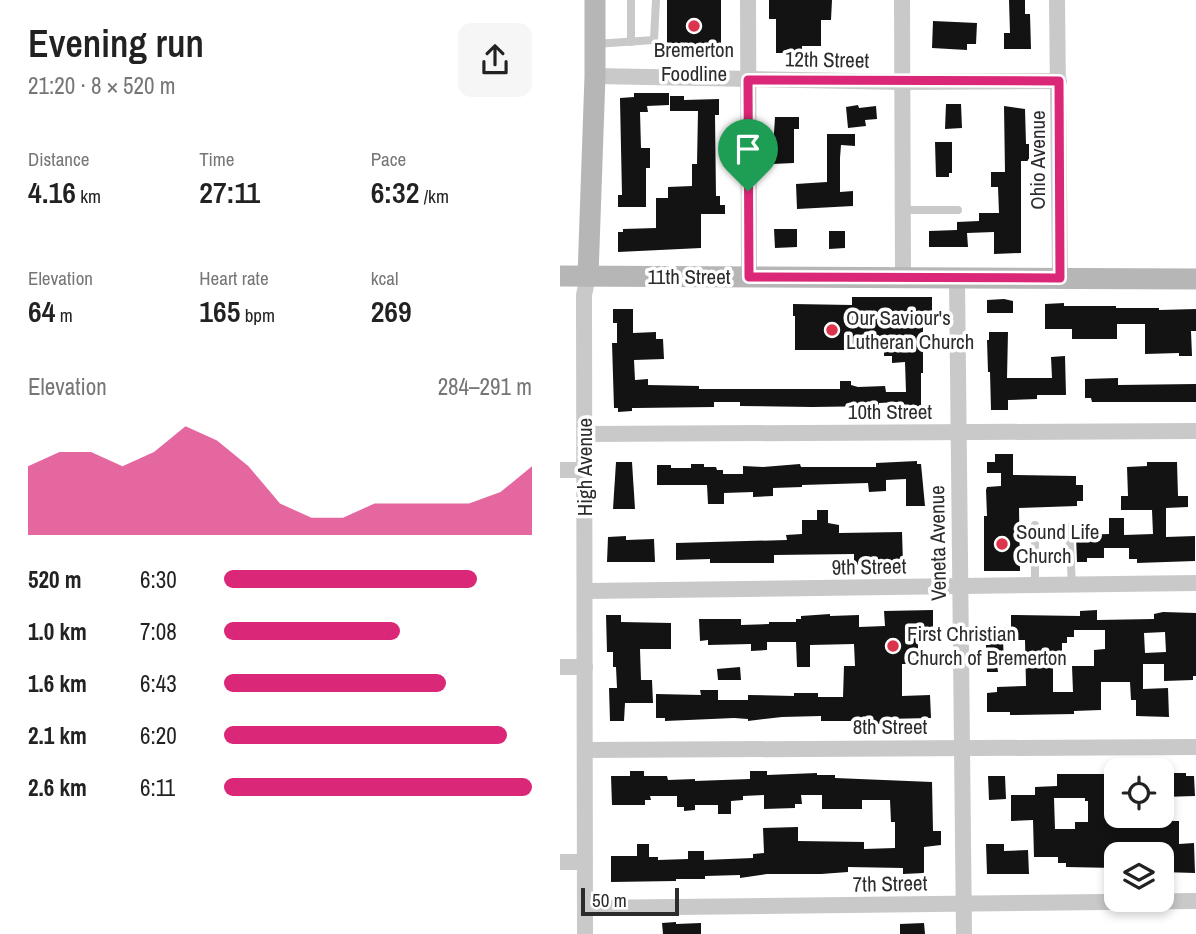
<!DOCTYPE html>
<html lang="en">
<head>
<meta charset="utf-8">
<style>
  body { margin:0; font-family:"Archivo Narrow",sans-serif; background:#f6f6f6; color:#222; height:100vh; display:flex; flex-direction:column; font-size:26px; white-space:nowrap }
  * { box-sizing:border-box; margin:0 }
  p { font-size:23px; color:#767676 }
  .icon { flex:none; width:38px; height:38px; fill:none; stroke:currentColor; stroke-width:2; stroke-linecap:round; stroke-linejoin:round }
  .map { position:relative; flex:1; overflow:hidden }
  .sheet { display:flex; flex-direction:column; background:#fff; width:560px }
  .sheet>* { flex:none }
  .tools { position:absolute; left:544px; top:758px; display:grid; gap:14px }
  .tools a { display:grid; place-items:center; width:70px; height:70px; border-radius:14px; background:#fff; box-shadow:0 4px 10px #0003; font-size:35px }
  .scale { position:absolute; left:21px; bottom:18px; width:98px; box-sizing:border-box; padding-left:7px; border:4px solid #2c2c2c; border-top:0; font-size:19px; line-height:24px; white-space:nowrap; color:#2c2c2c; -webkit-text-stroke:5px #fff; paint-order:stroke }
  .pin { position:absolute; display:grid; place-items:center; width:60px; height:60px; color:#fff; margin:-72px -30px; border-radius:50% 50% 50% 0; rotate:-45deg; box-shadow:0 0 7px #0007 }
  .pin .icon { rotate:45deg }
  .round { display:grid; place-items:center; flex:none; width:74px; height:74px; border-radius:14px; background:#f6f6f6 }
  .overview { display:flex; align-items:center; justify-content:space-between; height:119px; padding:0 28px }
  h1 { font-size:38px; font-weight:600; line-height:52px }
  .figures { display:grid; grid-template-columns:repeat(3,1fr); gap:10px; height:119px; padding:7px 28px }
  .figures div { display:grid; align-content:center }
  .figures b { font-size:30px; font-weight:600 }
  .figures small { font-size:19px; font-weight:400 }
  .figures p { font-size:19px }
  .chart { height:196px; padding:14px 28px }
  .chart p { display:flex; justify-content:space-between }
  .chart svg { width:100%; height:126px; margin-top:7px; fill:#db2777; opacity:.7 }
  ul { padding:0 28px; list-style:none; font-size:23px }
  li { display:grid; grid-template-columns:112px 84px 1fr; align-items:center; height:52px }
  li i { height:18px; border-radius:9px; background:#db2777 }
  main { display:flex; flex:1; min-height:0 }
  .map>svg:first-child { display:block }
  .building { fill:#131313; fill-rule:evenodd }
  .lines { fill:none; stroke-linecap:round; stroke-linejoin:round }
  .lane { stroke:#c9c9c9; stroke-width:8 }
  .street { stroke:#c9c9c9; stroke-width:16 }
  .secondary { stroke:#b6b6b6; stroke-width:21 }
  .route-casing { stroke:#fff; stroke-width:14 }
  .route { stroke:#db2777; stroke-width:9 }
  .poi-dot { fill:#dc344c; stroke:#fff; stroke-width:2.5 }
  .labels { text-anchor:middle; stroke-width:7; stroke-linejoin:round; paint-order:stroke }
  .poi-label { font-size:21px; fill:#2c2c2c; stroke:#fff; text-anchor:start }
  .street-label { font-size:21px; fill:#2c2c2c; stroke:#fff }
</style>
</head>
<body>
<main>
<section class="sheet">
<div class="overview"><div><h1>Evening run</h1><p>21:20 · 8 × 520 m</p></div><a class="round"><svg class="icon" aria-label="share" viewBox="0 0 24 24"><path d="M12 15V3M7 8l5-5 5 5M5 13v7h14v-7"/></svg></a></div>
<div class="figures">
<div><p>Distance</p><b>4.16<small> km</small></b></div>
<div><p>Time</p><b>27:11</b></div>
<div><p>Pace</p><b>6:32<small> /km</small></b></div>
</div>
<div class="figures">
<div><p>Elevation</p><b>64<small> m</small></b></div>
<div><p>Heart rate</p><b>165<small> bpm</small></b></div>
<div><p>kcal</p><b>269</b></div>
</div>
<div class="chart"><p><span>Elevation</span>284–291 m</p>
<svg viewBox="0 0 160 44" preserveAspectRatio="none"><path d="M0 44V20L10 15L20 15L30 20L40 15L50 6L60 11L70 20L80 33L90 38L100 38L110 33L120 33L130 33L140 33L150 29L160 20V44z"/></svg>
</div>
<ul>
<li><b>520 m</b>6:30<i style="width:82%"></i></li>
<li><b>1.0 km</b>7:08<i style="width:57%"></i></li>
<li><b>1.6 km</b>6:43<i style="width:72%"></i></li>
<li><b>2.1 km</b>6:20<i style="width:92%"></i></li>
<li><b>2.6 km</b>6:11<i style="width:100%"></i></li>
</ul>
</section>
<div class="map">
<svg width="636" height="934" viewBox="0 0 636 934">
  <rect width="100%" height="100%" fill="#fff"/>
  <g class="building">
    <rect x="107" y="0" width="54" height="53"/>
    <polygon points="209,0 272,0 271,20 261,20 261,46 242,46 242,53 216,53 216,19 209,19"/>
    <polygon points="449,0 465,0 465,14 470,14 471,49 444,49 444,33 450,33"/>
    <polygon points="373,21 417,23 416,44 407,44 407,50 372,48"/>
    <polygon points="74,93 109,93 109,105 87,106 88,112 80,112 81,148 90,148 90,168 86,168 86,207 58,207 58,195 62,195 60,100 60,98 74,97"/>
    <polygon points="110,96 124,96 124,100 159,99 159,115 155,115 156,196 160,196 160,205 165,205 165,214 141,214 141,248 58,252 58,232 63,232 63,229 96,228 96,198 108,198 108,187 132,186 132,164 137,164 138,111 110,111"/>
    <polygon points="386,104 401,104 402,128 385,129"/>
    <polygon points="298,105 299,108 316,106 317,119 305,120 306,126 288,128 286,107"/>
    <polygon points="444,106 465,109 466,144 469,144 469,161 461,161 461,253 434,254 434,232 407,233 408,247 369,247 369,231 397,230 397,222 419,221 419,213 439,213 438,187 431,187 431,172 445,172"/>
    <polygon points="215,117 239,117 239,129 234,129 234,163 212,164"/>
    <polygon points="267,134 295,134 295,146 281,145 280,158 280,192 293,191 293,206 237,209 236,184 267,182"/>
    <polygon points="375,142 392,142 392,173 389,173 389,177 376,177"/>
    <polygon points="214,229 237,229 237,247 215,248"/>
    <polygon points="269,231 285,231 285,248 269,249"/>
    <polygon points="292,297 372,297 372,319 363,319 363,373 361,373 361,408 346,408 346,406 339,406 339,402 319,403 319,406 252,407 180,406 180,402 154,402 154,407 76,408 72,408 72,411 58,412 58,408 54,408 52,343 57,343 57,323 53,323 53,309 73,309 73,333 96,332 96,339 103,339 104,359 74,360 75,380 88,379 88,385 139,386 139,389 280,389 280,381 291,381 291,385 298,387 325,386 326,392 346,392 345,362 332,363 332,356 324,356 324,346 296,346 296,350 235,350 235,316 233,316 233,304 292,305"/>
    <polygon points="444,299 453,301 453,313 427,313 427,300"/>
    <polygon points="504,303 504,306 556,306 556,308 599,308 599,310 636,309 636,331 631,331 632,356 619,356 619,353 585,354 585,324 557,324 557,339 512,339 512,329 485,329 485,304"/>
    <polygon points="429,332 448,332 447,378 492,378 491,357 505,356 506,395 477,395 477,399 448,400 448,410 431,410 430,372 428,372 427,340 429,340"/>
    <polygon points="558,378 558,385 636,384 636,402 532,402 531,398 525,398 525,379"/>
    <polygon points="435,454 453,454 453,475 516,476 516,485 523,485 523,501 517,501 517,506 459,508 460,571 424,571 424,516 427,516 426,490 427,487 441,486 441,473 427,473 427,462 435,462"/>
    <polygon points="357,461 357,464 361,464 365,506 346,506 346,479 326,480 326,491 309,492 308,483 242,485 242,487 213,488 213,496 193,497 193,492 164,493 164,504 148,504 147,485 97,485 97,465 111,465 111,468 131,468 131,464 144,464 144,467 156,467 157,470 163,470 163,474 183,474 183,466 203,467 240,464 241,467 316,467 316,463"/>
    <polygon points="56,462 72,462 75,509 53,509"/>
    <polygon points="587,462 617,462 618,496 628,496 628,507 606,508 606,537 635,536 635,561 577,563 577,559 569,559 569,548 544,548 544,558 527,558 527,562 517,562 516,535 549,534 549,518 564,518 564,535 593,534 592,510 561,510 561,496 568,496 567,467 587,466"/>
    <polygon points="257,510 268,510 268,523 279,525 279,533 342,532 343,563 294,565 294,554 214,555 214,563 150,563 150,559 116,560 116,543 227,540 226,535 242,534 242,520 257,520"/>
    <polygon points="66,536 66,540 94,539 95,562 47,562 48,537"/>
    <polygon points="373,610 373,633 358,634 358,664 342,664 342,696 370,695 371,718 324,719 324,724 314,724 313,721 261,721 261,716 222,717 188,721 188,719 174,718 105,721 105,718 96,718 96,694 141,695 140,690 158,690 158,700 188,700 188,695 234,696 234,693 258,693 258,697 283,697 284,666 295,666 294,644 250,645 250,667 237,667 236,642 207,642 207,650 191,651 191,644 148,645 148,640 140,641 139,619 181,619 181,625 209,624 209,622 236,622 236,619 241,619 241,616 270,614 270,616 299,615 299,627 325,626 324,611"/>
    <path d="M537,610V620L594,619V614L603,612L636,613V676H633V680L604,681V664H583V689L608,688L609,717L576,716V700H571L570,682H541V710L514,711V714L450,715V712H427V693L437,692V687L466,686L465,640H443L444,664H437L438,672H427L426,645H430V628L451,627V615L520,616V611ZM514,630H545V649L534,650V666H512L513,692H493V666L502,665V643H507V637H514ZM605,632L606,652L585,653L584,633Z"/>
    <polygon points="46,615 61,615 61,622 111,623 111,649 80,649 81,680 92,680 93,703 65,703 64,721 50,721 49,688 57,688 56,667 53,667 53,652 47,652"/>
    <polygon points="180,667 181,680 158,680 157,669"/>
    <polygon points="70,771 84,771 84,776 107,776 108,780 135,779 135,781 190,779 190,771 207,771 207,775 257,773 257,775 275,775 275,778 372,782 373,831 381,831 381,845 364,847 364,873 343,874 343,868 288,867 288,872 261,874 207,874 180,878 180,875 145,876 145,879 116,879 116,881 51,882 51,856 77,856 77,844 89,844 89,857 98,857 98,860 128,859 128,851 144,851 144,860 193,858 193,854 204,853 203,828 238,827 238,841 304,842 304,849 335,848 335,822 331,822 330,800 302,800 302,809 262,809 262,795 241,795 242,804 235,804 235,808 204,809 204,795 183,796 183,800 171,801 171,814 158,814 158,805 135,805 135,810 124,811 124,807 117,807 117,796 90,796 91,800 85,800 85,805 52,805 51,776 70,776"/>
    <polygon points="602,773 626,773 626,776 634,776 635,796 602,797"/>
    <path d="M497,774H544V779L556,778V816H610V821H619V844L634,843L635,873L602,872V854H556V868L506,867V863H498V857H474L473,820L451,821V795H475V787L497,786ZM494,798H525V801H528V822H515V829H495Z"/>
    <polygon points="428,776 445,776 446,799 429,800"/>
    <polygon points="426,844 444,844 444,851 468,850 469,874 427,874"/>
    <polygon points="116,922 116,924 141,923 141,934 103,934 102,923"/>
    <polygon points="364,923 365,934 340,934 340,924"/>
  </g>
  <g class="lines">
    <g class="lane">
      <polyline points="71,42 71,0"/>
      <polyline points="35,44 94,40 96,0"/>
      <polyline points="342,210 398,210"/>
      <polyline points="475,525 475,585"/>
      <polyline points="509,527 512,585"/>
    </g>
    <g class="street">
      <polyline points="188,0 189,277"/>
      <polyline points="342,0 343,277"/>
      <polyline points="497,0 500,278"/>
      <polyline points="35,76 341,82 499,81"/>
      <polyline points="397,278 404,934"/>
      <polyline points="25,434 636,431"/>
      <polyline points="0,470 25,470"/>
      <polyline points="25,591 636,583"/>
      <polyline points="0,667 25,667"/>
      <polyline points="25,750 636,747"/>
      <polyline points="0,862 25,862"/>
      <polyline points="25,908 636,901"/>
      <polyline points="25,934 24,295 28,276"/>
    </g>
    <g class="secondary">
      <polyline points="0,276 636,279"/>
      <polyline points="28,276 35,76 35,0"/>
    </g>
  </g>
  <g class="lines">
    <g class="route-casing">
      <polygon id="route" points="188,80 499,81 500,278 189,277"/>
    </g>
    <use href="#route" class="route"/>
  </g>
  <g class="poi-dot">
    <circle cx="134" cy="26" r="7"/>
    <circle cx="272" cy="330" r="7"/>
    <circle cx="442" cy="544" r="7"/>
    <circle cx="333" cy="646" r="7"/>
  </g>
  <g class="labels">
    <g class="poi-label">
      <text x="134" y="57" text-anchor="middle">Bremerton<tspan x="134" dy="24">Foodline</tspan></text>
      <text x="286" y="325">Our Saviour's<tspan x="286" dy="24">Lutheran Church</tspan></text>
      <text x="456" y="539">Sound Life<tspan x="456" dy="24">Church</tspan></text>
      <text x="347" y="641">First Christian<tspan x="347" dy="24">Church of Bremerton</tspan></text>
    </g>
    <g class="street-label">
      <text transform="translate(267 60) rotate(1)" y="7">12th Street</text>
      <text transform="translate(478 160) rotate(-90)" y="7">Ohio Avenue</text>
      <text x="129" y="284">11th Street</text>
      <text x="330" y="419">10th Street</text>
      <text transform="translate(25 467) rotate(-90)" y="7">High Avenue</text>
      <text transform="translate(378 543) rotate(-91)" y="7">Veneta Avenue</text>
      <text transform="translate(309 567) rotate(-1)" y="7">9th Street</text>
      <text x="330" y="734">8th Street</text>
      <text transform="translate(330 884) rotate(-1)" y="7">7th Street</text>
    </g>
  </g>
</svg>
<div class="tools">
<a><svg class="icon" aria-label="locate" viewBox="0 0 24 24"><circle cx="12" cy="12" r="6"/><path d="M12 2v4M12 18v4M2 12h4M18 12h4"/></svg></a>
<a><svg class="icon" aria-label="layers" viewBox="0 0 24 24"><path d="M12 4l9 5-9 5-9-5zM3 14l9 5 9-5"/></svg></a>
</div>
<div class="scale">50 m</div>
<div class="pin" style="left:188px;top:191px;background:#1e9e55"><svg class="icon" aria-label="arrive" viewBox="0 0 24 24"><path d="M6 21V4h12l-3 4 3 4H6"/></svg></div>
</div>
</main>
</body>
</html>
